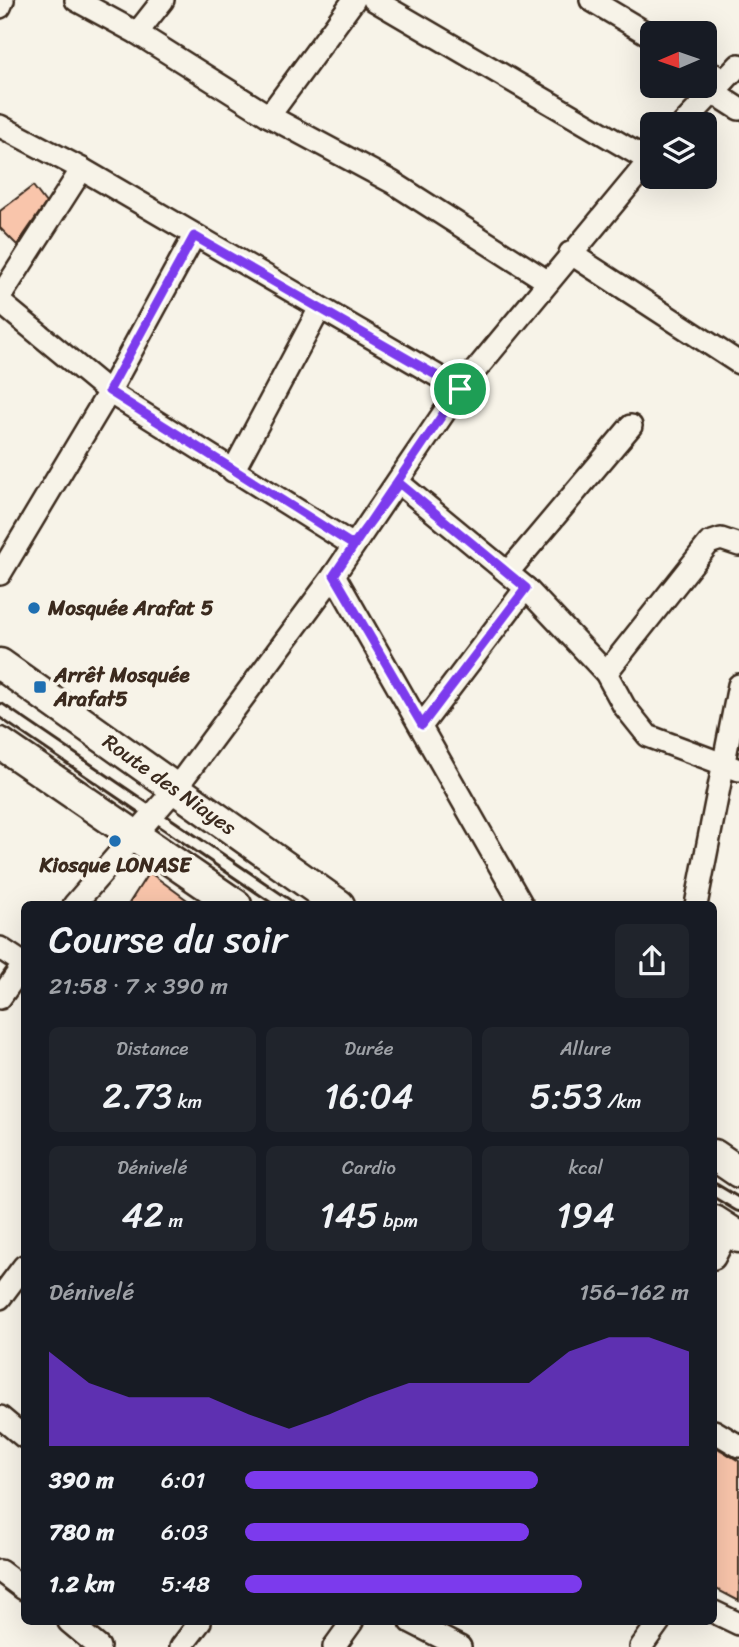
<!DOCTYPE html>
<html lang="fr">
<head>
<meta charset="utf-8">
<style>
  body { margin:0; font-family:Sriracha,sans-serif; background:#20242c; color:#f1f3f6; height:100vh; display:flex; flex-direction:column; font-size:26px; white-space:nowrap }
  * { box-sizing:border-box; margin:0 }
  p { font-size:23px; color:#9ea1a6 }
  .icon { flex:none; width:38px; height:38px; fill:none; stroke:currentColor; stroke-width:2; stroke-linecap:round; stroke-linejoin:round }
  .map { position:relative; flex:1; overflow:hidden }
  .sheet { position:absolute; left:21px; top:901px; width:696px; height:724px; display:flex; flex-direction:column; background:#171b24; border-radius:10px; box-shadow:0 7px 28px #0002 }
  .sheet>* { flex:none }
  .needle { width:46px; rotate:268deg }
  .tools { position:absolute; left:640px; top:21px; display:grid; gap:14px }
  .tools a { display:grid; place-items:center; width:77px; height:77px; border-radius:10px; background:#171b24; box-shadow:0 7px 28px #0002; font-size:35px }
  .pin { position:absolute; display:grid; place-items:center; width:60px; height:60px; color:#fff; margin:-30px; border:4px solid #fff; border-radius:50%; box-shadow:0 2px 7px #0007 }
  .round { display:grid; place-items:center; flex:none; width:74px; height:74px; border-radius:10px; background:#20242c }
  .head { display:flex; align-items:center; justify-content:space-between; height:119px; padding:0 28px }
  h1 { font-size:38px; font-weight:600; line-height:52px }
  .stats { display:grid; grid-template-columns:repeat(3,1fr); gap:10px; height:119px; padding:7px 28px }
  .stats div { display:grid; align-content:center; border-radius:10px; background:#20242c; text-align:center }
  .stats b { font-size:35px; font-weight:600 }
  .stats small { font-size:19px; font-weight:400 }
  .stats p { font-size:19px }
  .chart { height:196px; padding:14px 28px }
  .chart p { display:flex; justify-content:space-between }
  .chart svg { width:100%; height:126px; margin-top:7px; fill:#7c3aed; opacity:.7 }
  ul { padding:0 28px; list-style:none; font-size:23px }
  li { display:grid; grid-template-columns:112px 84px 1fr; align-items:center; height:52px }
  li i { height:18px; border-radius:9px; background:#7c3aed }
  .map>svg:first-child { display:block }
  .building { fill:#f9c5ab; stroke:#3b2a1e; stroke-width:2 }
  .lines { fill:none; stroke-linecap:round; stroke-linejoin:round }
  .service-casing { stroke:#3b2a1e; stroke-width:16 }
  .minor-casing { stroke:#3b2a1e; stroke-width:26 }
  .secondary-casing { stroke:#3b2a1e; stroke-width:35 }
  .service { stroke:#f7f3e8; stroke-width:10 }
  .minor { stroke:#f7f3e8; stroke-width:21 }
  .secondary { stroke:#f7f3e8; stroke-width:30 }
  .route-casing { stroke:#fff; stroke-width:14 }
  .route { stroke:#7c3aed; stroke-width:9 }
  .poi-dot { fill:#1f6fb2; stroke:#f7f3e8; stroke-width:2.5 }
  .labels { text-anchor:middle; stroke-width:7; stroke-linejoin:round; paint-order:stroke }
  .poi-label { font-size:21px; font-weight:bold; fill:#3b2a1e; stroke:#f7f3e8; text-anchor:start }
  .street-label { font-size:21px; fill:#3b2a1e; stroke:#f7f3e8 }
</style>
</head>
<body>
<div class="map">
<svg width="739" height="1647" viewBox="0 0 739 1647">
  <rect width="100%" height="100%" fill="#f7f3e8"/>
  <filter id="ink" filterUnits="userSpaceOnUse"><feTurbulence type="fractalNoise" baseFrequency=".0143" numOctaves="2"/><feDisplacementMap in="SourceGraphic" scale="14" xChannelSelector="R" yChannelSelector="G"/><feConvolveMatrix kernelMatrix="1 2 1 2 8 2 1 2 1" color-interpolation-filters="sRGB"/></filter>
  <g filter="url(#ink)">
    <g class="building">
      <polygon points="33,186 46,203 17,245 0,228 0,211"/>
      <polygon points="149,872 194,905 128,905"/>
      <polygon points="714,1446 739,1461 739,1601 714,1588"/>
    </g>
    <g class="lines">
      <g class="service-casing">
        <g id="service">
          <polyline points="0,710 286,905"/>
          <polyline points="714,1190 739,1205"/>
        </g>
      </g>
      <g class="minor-casing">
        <g id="minor">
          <polyline points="76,0 137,33 269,116 392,182 547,281"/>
          <polyline points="374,0 648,160"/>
          <polyline points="591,0 653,37"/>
          <polyline points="0,7 3,0"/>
          <polyline points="137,33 163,0"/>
          <polyline points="705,69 724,81"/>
          <polyline points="714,93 739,109"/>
          <polyline points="269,116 354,0"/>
          <polyline points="683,124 739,65"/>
          <polyline points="0,126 82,169 460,389"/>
          <polyline points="570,253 739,363"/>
          <polyline points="0,297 82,169"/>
          <polyline points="0,302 109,392 353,545"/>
          <polyline points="233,471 320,308"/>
          <polyline points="399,483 526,588 606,673 624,706 648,736 739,770"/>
          <polyline points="508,572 631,426"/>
          <polyline points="0,574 109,392 194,236"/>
          <polyline points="334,575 522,905"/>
          <polyline points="606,673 709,543 721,539 739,545"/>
          <polyline points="422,725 526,588"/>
          <polyline points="74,905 176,788 334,575 460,389 653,156"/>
          <polyline points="696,905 739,685"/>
          <polyline points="0,948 24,964 0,998"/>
          <polyline points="714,1258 728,1231"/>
          <polyline points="0,1298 24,1266"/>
          <polyline points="0,1417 24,1437"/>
          <polyline points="714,1431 739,1446"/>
          <polyline points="0,1571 24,1589"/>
          <polyline points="714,1612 739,1624"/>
          <polyline points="69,1622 99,1647"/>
          <polyline points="411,1622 460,1647"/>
          <polyline points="181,1647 200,1622"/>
          <polyline points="334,1647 352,1622"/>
          <polyline points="641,1647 659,1622"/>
        </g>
      </g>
      <g class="secondary-casing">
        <g id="secondary">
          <path id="s1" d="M0,664L339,905"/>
          <polyline points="0,743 236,905"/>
          <polyline points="714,1155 739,1172"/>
          <polyline points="714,1221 739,1237"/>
        </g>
      </g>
      <use href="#service" class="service"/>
      <use href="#minor" class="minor"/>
      <use href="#secondary" class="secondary"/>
    </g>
  </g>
  <g class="lines" filter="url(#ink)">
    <g class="route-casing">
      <polyline id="route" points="460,389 194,236 109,391 353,545 399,483 526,588 422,725 334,575 460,389"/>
    </g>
    <use href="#route" class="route"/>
  </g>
  <g class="poi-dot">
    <circle cx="34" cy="608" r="7"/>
    <rect x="33" y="680" width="14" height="14" rx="3.5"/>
    <circle cx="115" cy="841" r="7"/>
  </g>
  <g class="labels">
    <g class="poi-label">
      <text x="48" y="615">Mosquée Arafat 5</text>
      <text x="54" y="682">Arrêt Mosquée<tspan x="54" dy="24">Arafat5</tspan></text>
      <text x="115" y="872" text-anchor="middle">Kiosque LONASE</text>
    </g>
    <g class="street-label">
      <text dy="7" stroke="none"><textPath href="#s1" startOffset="208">Route des Niayes</textPath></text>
    </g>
  </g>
</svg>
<div class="tools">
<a><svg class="needle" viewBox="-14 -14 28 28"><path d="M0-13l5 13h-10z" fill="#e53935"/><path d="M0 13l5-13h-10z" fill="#9ea1a6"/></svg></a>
<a><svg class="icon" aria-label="layers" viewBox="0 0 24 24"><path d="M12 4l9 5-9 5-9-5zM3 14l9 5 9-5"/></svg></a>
</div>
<div class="pin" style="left:460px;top:389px;background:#1e9e55"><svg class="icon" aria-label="arrive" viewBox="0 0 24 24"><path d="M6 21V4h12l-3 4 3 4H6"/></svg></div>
<section class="sheet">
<div class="head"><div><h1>Course du soir</h1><p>21:58 · 7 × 390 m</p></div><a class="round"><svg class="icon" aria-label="share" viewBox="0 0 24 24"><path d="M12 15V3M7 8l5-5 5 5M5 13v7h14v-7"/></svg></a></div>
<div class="stats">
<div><p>Distance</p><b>2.73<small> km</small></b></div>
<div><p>Durée</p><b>16:04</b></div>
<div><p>Allure</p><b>5:53<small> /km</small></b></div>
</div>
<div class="stats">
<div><p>Dénivelé</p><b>42<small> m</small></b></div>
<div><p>Cardio</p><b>145<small> bpm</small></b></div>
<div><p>kcal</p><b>194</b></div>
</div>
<div class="chart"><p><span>Dénivelé</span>156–162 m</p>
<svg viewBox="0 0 160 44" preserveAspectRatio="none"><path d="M0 44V11L10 22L20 27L30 27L40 27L50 33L60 38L70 33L80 27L90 22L100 22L110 22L120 22L130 11L140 6L150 6L160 11V44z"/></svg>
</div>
<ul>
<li><b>390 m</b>6:01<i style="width:66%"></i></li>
<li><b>780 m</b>6:03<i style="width:64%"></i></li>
<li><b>1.2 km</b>5:48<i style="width:76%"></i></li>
</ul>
</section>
</div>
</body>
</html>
